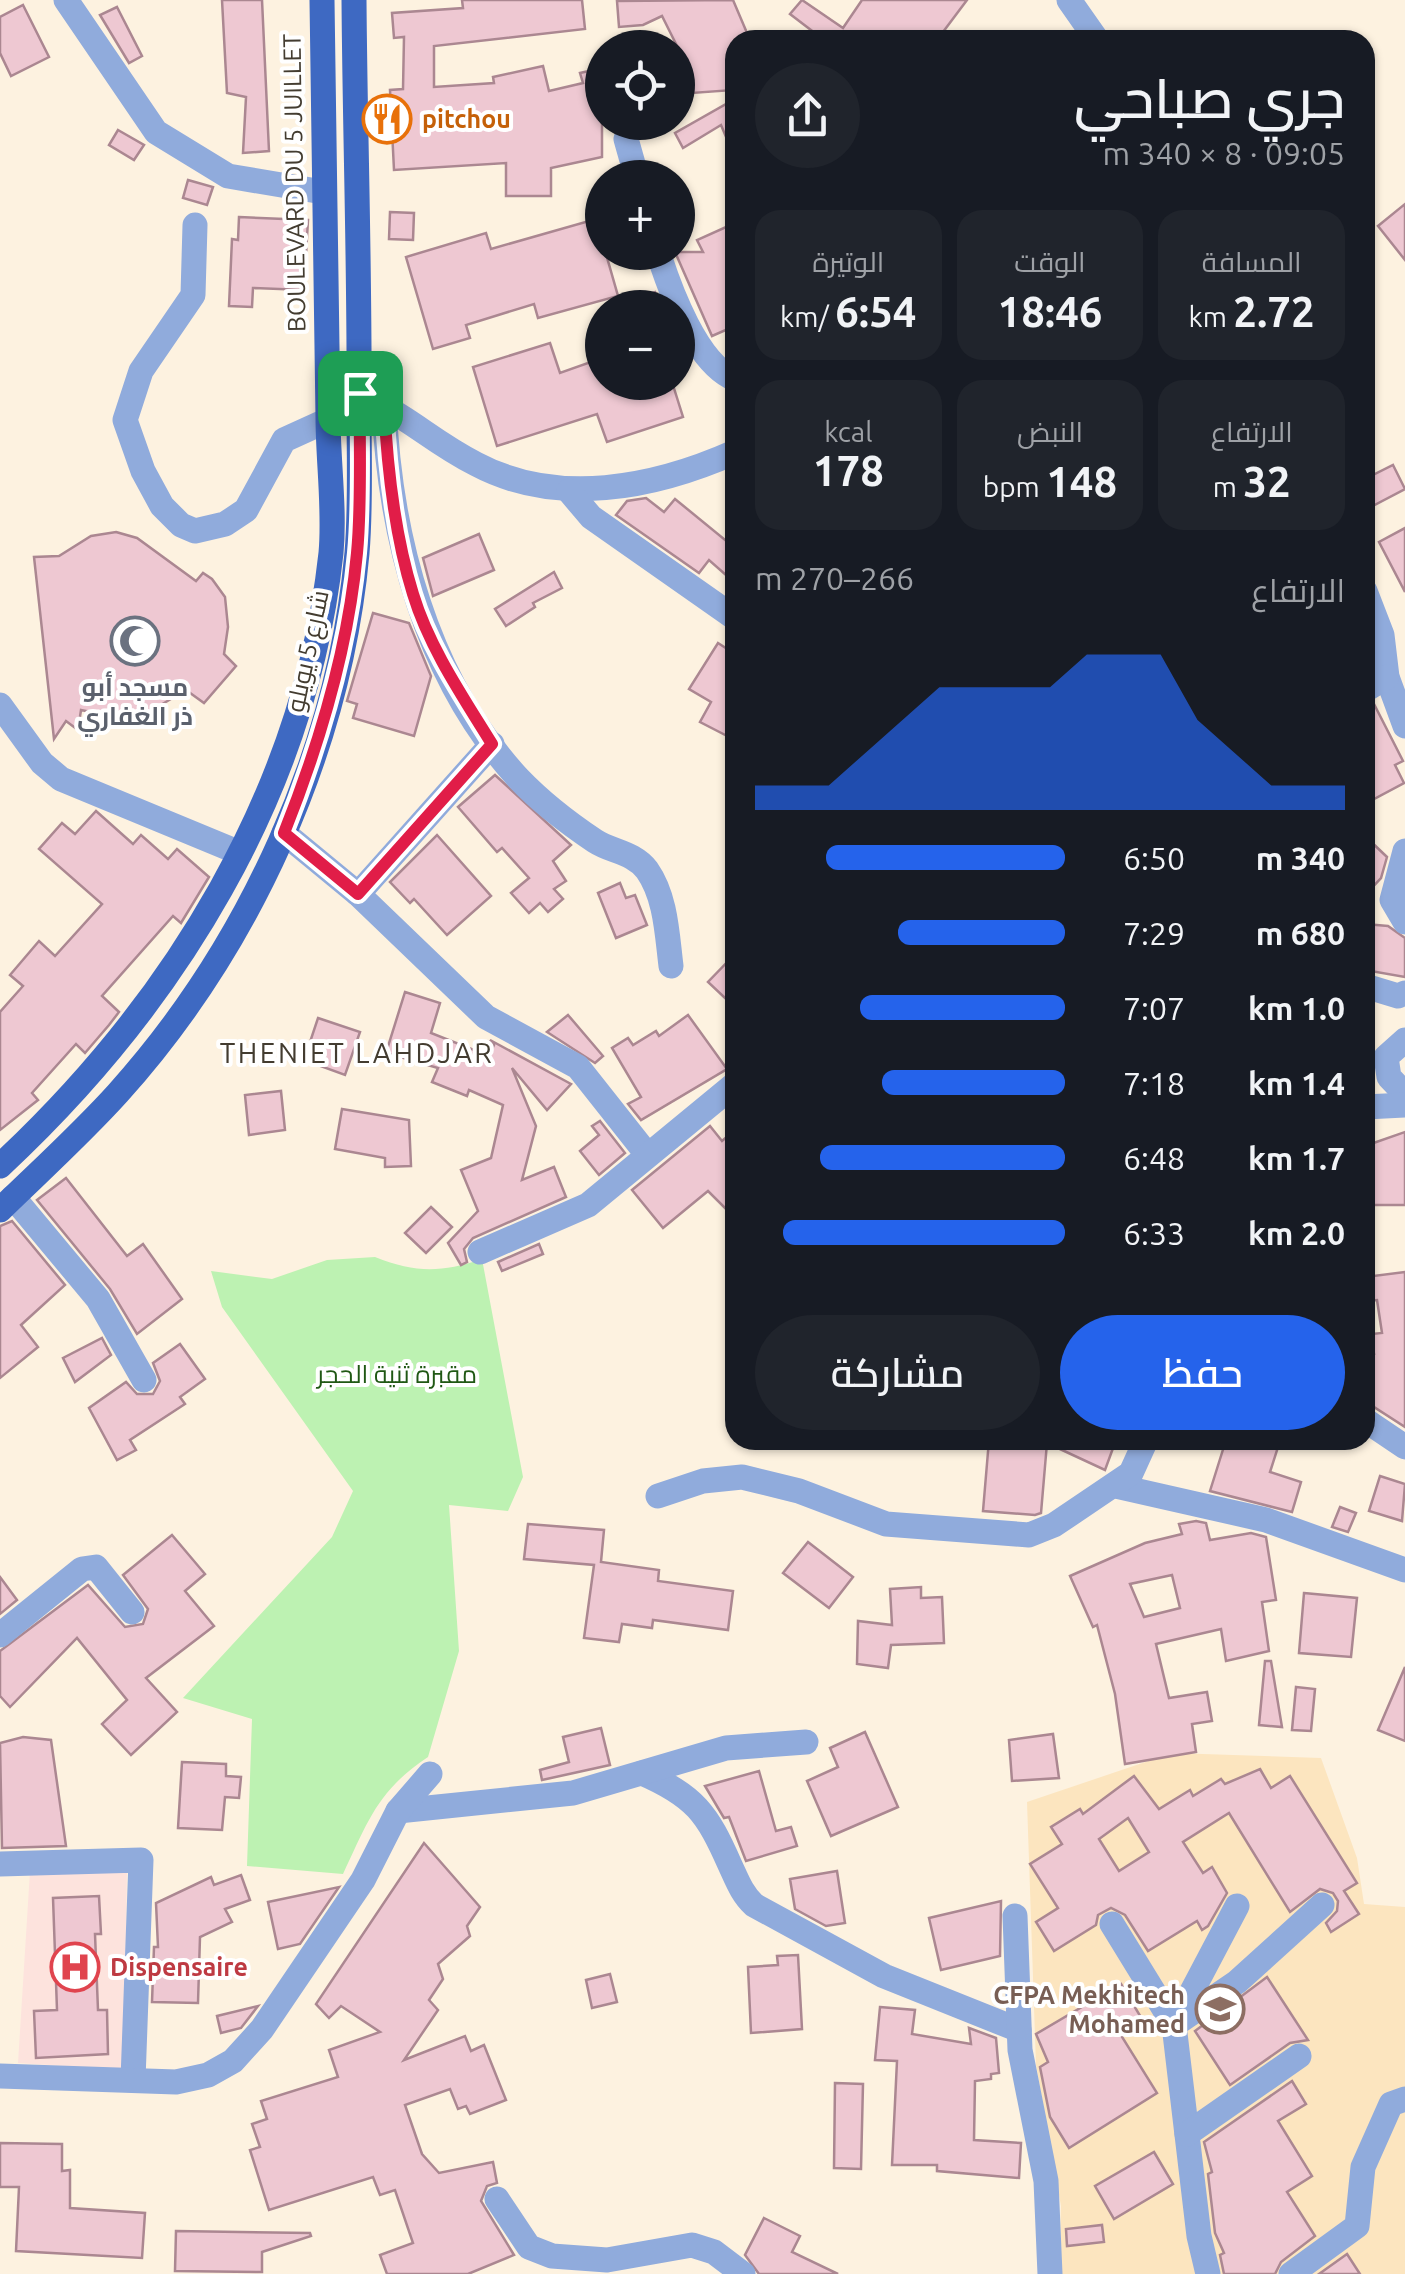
<!DOCTYPE html>
<html lang="ar">
<head>
<meta charset="utf-8">
<style>
  body { margin:0; font-family:Ubuntu,Cairo,sans-serif; background:#20242c; color:#f1f3f6; direction:rtl; height:100vh; display:flex; flex-direction:column; font-size:38px; white-space:nowrap }
  * { box-sizing:border-box; margin:0 }
  p { font-size:32px; color:#9ea1a6 }
  .icon { flex:none; width:55px; height:55px; fill:none; stroke:currentColor; stroke-width:2; stroke-linecap:round; stroke-linejoin:round }
  .map { position:relative; flex:1; overflow:hidden; direction:ltr }
  .sheet { position:absolute; left:725px; top:30px; width:650px; height:1420px; display:flex; flex-direction:column; background:#171b24; border-radius:30px; box-shadow:0 2px 8px #0004; direction:rtl }
  .sheet>* { flex:none }
  .buttons { position:absolute; left:585px; top:30px; display:grid; gap:20px }
  .buttons a { display:grid; place-items:center; width:110px; height:110px; border-radius:50%; background:#171b24; box-shadow:0 2px 8px #0004; font-size:50px }
  .pin { position:absolute; display:grid; place-items:center; width:85px; height:85px; color:#fff; margin:-42px; border-radius:20px; box-shadow:0 5px 15px #0006 }
  .round { display:grid; place-items:center; flex:none; width:105px; height:105px; border-radius:52px; background:#20242c }
  .head { display:flex; align-items:center; justify-content:space-between; height:170px; padding:0 30px }
  h1 { font-size:55px; font-weight:600; line-height:75px }
  .stats { display:grid; grid-template-columns:repeat(3,1fr); gap:15px; height:170px; padding:10px 30px }
  .stats div { display:grid; align-content:center; border-radius:25px; background:#20242c; text-align:center }
  .stats b { font-size:42px; font-weight:600 }
  .stats small { font-size:28px; font-weight:400 }
  .stats p { font-size:28px }
  .chart { height:280px; padding:20px 30px }
  .chart p { display:flex; justify-content:space-between }
  .chart svg { width:100%; height:180px; margin-top:10px; fill:#2563eb; opacity:.7 }
  .primary-button { display:flex; gap:20px; margin-top:auto; padding:20px 30px }
  .primary-button a { flex:1; height:115px; border-radius:60px; background:#2563eb; color:#fff; font-size:40px; font-weight:600; line-height:115px; text-align:center }
  .primary-button a+a { background:#20242c; color:#f1f3f6 }
  ul { padding:0 30px; list-style:none; font-size:32px }
  li { display:grid; grid-template-columns:160px 120px 1fr; align-items:center; height:75px }
  li i { height:25px; border-radius:12px; background:#2563eb }
  .map>svg:first-child { display:block }
  .built { fill:#fce5bf }
  .medical { fill:#fde3dd }
  .green { fill:#bdf2b2 }
  .building { fill:#eec8d2; stroke:#ab8791; stroke-width:2.5; fill-rule:evenodd }
  .lines { fill:none; stroke-linecap:round; stroke-linejoin:round }
  .minor { stroke:#90abdc; stroke-width:25 }
  .major { stroke:#3e69c2; stroke-width:25 }
  .route-casing { stroke:#fff; stroke-width:20 }
  .route { stroke:#e11d48; stroke-width:12 }
  .labels { text-anchor:middle; stroke-width:8; stroke-linejoin:round; paint-order:stroke }
  .food-label { font-size:25px; font-weight:bold; fill:#c56008; stroke:#fff; text-anchor:start }
  .street-label { font-size:25px; fill:#433c30; stroke:#fff }
  .worship-label { font-size:25px; font-weight:bold; fill:#5b616d; stroke:#fff }
  .park-label { font-size:25px; fill:#205814; stroke:#fff }
  .health-label { font-size:25px; font-weight:bold; fill:#be3a42; stroke:#fff; text-anchor:start }
  .education-label { font-size:25px; font-weight:bold; fill:#785e54; stroke:#fff; text-anchor:end }
  .neighbourhood-label { font-size:28px; letter-spacing:2.5px; fill:#433c30; stroke:#fff }
</style>
</head>
<body>
<div class="map">
<svg width="1405" height="2274" viewBox="0 0 1405 2274">
  <rect width="100%" height="100%" fill="#fdf2e0"/>
  <polygon class="built" points="1172,1753 1321,1758 1357,1858 1364,1904 1405,1907 1405,2274 1059,2274 1061,2206 1036,2065 1027,1802"/>
  <polygon class="medical" points="127,1869 124,2070 18,2063 30,1871"/>
  <path class="green" d="M375,1257C416,1273 440,1273 482,1259L523,1477L508,1511L449,1505L459,1651L428,1757C378,1790 368,1821 343,1874L247,1866L252,1719L183,1698L332,1537L353,1491L222,1307L211,1271L272,1279L327,1260Z"/>
  <g class="building">
    <polygon points="222,0 262,0 269,151 243,153 246,97 227,93"/>
    <polygon points="462,0 582,0 585,29 434,46 434,87 494,83 493,77 543,66 549,91 583,83 580,73 602,68 602,157 551,168 551,196 506,196 506,163 394,170 390,90 403,89 404,37 394,38 392,13 463,8"/>
    <polygon points="733,0 750,40 735,40 735,69 727,73 734,90 678,94 678,48 662,16 643,25 619,27 617,1"/>
    <polygon points="802,0 843,28 862,0 967,0 937,40 824,40 790,14"/>
    <polygon points="23,5 49,57 11,76 0,53 0,17"/>
    <polygon points="117,7 142,56 129,63 100,15"/>
    <polygon points="735,99 735,158 721,125 683,148 675,133"/>
    <polygon points="118,130 144,145 134,160 109,145"/>
    <polygon points="188,180 213,187 207,205 183,198"/>
    <polygon points="1405,204 1405,260 1378,226"/>
    <polygon points="390,212 414,213 413,240 389,239"/>
    <polygon points="239,217 308,220 304,290 253,288 252,307 229,306 232,239 238,240"/>
    <polygon points="596,219 618,296 538,318 534,304 466,325 470,338 433,349 406,257 486,233 491,249"/>
    <polygon points="735,223 735,326 712,336 675,252 703,252 697,240"/>
    <polygon points="655,292 661,308 618,308 618,305"/>
    <polygon points="550,343 560,373 602,358 602,382 672,382 683,417 607,442 597,414 497,446 473,367"/>
    <polygon points="1393,465 1405,489 1365,510 1365,479"/>
    <polygon points="646,498 664,512 675,499 735,548 735,583 709,560 699,573 616,515 627,501"/>
    <polygon points="1405,528 1405,592 1379,542"/>
    <polygon points="116,532 137,538 196,581 203,573 212,579 225,597 228,627 224,654 236,666 204,703 186,690 134,721 81,710 78,730 66,721 54,739 34,557 59,556 91,536"/>
    <polygon points="479,534 494,570 433,596 423,558"/>
    <polygon points="554,572 562,588 533,603 535,607 506,626 495,609"/>
    <polygon points="373,613 409,623 431,676 414,736 353,718 357,704 347,701"/>
    <polygon points="718,643 735,654 735,740 700,722 711,702 689,689"/>
    <polygon points="1374,704 1403,761 1395,765 1404,783 1374,799 1365,781 1365,706"/>
    <polygon points="495,775 571,845 553,861 566,881 554,889 563,899 548,912 540,903 529,913 511,893 529,878 502,848 497,852 458,807"/>
    <polygon points="96,811 133,844 141,835 168,859 177,849 209,877 181,923 173,916 102,996 119,1012 109,1025 85,1053 76,1044 32,1093 38,1100 0,1130 0,1012 23,986 10,975 39,941 55,956 102,904 39,849 62,823 75,834"/>
    <polygon points="437,835 491,896 447,935 414,899 410,903 390,882"/>
    <polygon points="1365,836 1387,857 1381,878 1365,895"/>
    <polygon points="620,883 626,898 635,895 647,925 616,938 598,893"/>
    <polygon points="1365,924 1388,926 1405,938 1405,977 1365,970"/>
    <polygon points="735,954 735,993 725,998 708,982"/>
    <polygon points="405,992 440,1003 431,1033 489,1056 494,1045 490,1040 571,1084 547,1110 512,1068 536,1126 522,1180 554,1167 566,1197 473,1238 464,1249 467,1262 461,1265 448,1243 478,1211 461,1170 491,1158 503,1105 469,1090 467,1096 432,1082 438,1068 386,1053"/>
    <polygon points="568,1015 603,1056 595,1063 547,1032"/>
    <polygon points="688,1015 727,1069 641,1120 628,1104 641,1097 612,1048 628,1038 633,1045 656,1031 659,1036"/>
    <polygon points="318,1018 360,1032 345,1075 304,1060"/>
    <polygon points="281,1091 285,1130 249,1135 245,1095"/>
    <polygon points="342,1109 409,1120 411,1166 385,1167 385,1158 335,1149"/>
    <polygon points="600,1121 625,1153 599,1175 580,1151 599,1135 592,1126"/>
    <polygon points="710,1126 722,1141 735,1130 735,1218 708,1191 663,1228 632,1190"/>
    <polygon points="1405,1132 1405,1205 1365,1205 1365,1146"/>
    <polygon points="66,1178 127,1256 143,1244 182,1299 137,1334 110,1289 37,1200"/>
    <polygon points="431,1207 452,1227 426,1253 405,1233"/>
    <polygon points="12,1221 65,1285 21,1325 38,1347 0,1378 0,1226"/>
    <polygon points="539,1244 543,1254 502,1271 498,1262"/>
    <polygon points="1405,1272 1405,1427 1371,1405 1365,1394 1365,1355 1374,1354 1371,1334 1382,1333 1377,1300 1365,1301 1365,1277"/>
    <polygon points="102,1338 111,1355 75,1382 63,1358"/>
    <polygon points="180,1344 205,1379 180,1397 185,1404 130,1440 136,1450 117,1460 89,1408 126,1382 137,1394 153,1394 160,1381 153,1363"/>
    <polygon points="989,1440 1116,1440 1105,1470 1047,1443 1041,1513 1035,1515 983,1511"/>
    <polygon points="1226,1440 1279,1444 1270,1472 1301,1482 1292,1512 1210,1491"/>
    <polygon points="1380,1476 1405,1484 1402,1521 1369,1511"/>
    <polygon points="1340,1507 1356,1513 1348,1532 1332,1527"/>
    <path d="M1196,1521L1206,1523L1210,1540L1251,1533L1266,1537L1276,1600L1262,1602L1269,1651L1226,1661L1221,1629L1156,1644L1169,1698L1207,1692L1212,1721L1192,1724L1196,1752L1125,1764L1115,1694L1097,1625L1093,1627L1070,1576L1145,1543L1182,1534L1179,1524ZM1172,1575L1180,1608L1144,1617L1130,1584Z"/>
    <polygon points="528,1524 604,1530 601,1562 659,1570 658,1581 733,1591 728,1630 653,1620 652,1628 622,1624 619,1642 584,1638 594,1565 524,1559"/>
    <polygon points="172,1535 205,1574 185,1591 214,1626 146,1678 177,1712 131,1755 102,1724 127,1700 77,1638 10,1707 0,1696 0,1651 88,1585 125,1627 143,1624 148,1609 123,1575"/>
    <polygon points="808,1542 853,1577 829,1608 783,1573"/>
    <polygon points="0,1577 17,1600 0,1614"/>
    <polygon points="921,1587 921,1598 942,1597 944,1643 891,1645 888,1668 857,1664 858,1621 892,1625 890,1589"/>
    <polygon points="1304,1593 1357,1598 1351,1657 1299,1653"/>
    <polygon points="1265,1661 1271,1661 1282,1727 1259,1725"/>
    <polygon points="1405,1667 1405,1741 1378,1730"/>
    <polygon points="1296,1687 1315,1689 1311,1731 1292,1730"/>
    <polygon points="601,1728 610,1765 542,1780 540,1770 569,1762 563,1737"/>
    <polygon points="865,1732 898,1807 831,1836 807,1781 838,1767 830,1748"/>
    <polygon points="1053,1734 1059,1778 1012,1781 1009,1740"/>
    <polygon points="23,1737 51,1740 66,1846 2,1848 0,1743"/>
    <polygon points="182,1762 226,1764 226,1776 241,1777 239,1798 225,1797 222,1830 178,1828"/>
    <path d="M1260,1769L1271,1788L1290,1776L1357,1883L1344,1891L1359,1914L1331,1932L1326,1923L1337,1911L1338,1901L1333,1893L1320,1889L1290,1912L1229,1813L1183,1842L1203,1873L1212,1867L1227,1893L1208,1926L1202,1930L1197,1921L1148,1951L1125,1915L1111,1908L1098,1915L1096,1925L1054,1951L1036,1922L1058,1908L1030,1864L1062,1844L1051,1827L1080,1809L1083,1814L1134,1776L1159,1809L1190,1790L1193,1796L1221,1779L1225,1784ZM1128,1818L1149,1852L1119,1871L1099,1839Z"/>
    <polygon points="759,1771 776,1831 791,1827 797,1846 746,1861 729,1817 724,1818 705,1786"/>
    <polygon points="424,1843 480,1907 467,1926 470,1936 438,1964 443,1979 429,2000 438,2010 404,2060 465,2036 471,2051 484,2045 506,2100 470,2114 466,2106 458,2109 450,2089 405,2105 422,2154 439,2173 493,2162 497,2183 487,2186 481,2201 514,2255 468,2274 387,2274 380,2255 413,2243 395,2190 380,2195 373,2177 269,2210 250,2150 260,2147 252,2124 267,2119 261,2101 338,2077 329,2050 380,2032 341,2006 329,2018 316,2004"/>
    <polygon points="837,1871 845,1923 826,1926 795,1909 790,1879"/>
    <polygon points="241,1875 250,1900 225,1909 232,1922 200,1937 198,2003 152,2002 154,1947 158,1947 156,1903 211,1877 214,1885"/>
    <polygon points="339,1887 300,1944 278,1949 268,1902"/>
    <polygon points="99,1896 101,1934 95,1934 98,2010 107,2010 108,2054 36,2058 34,2011 57,2010 53,1898"/>
    <polygon points="1001,1901 1000,1956 941,1970 929,1918"/>
    <polygon points="798,1955 802,2029 751,2033 748,1967 778,1965 777,1956"/>
    <polygon points="610,1974 617,2002 592,2008 586,1980"/>
    <polygon points="1267,1977 1308,2040 1290,2043 1230,2085 1195,2031"/>
    <polygon points="1121,1984 1142,2019 1119,2032 1157,2093 1069,2148 1050,2117 1040,2067 1048,2062 1036,2034"/>
    <polygon points="258,2006 241,2028 221,2033 217,2016"/>
    <polygon points="880,2007 915,2010 912,2034 971,2044 969,2028 996,2038 999,2073 991,2074 991,2079 975,2081 974,2140 1021,2143 1019,2178 937,2171 937,2165 892,2165 897,2061 875,2060"/>
    <polygon points="1292,2081 1306,2104 1278,2121 1312,2176 1287,2192 1315,2236 1281,2262 1275,2274 1224,2274 1220,2255 1224,2253 1215,2233 1208,2174 1212,2172 1204,2142"/>
    <polygon points="835,2083 863,2084 861,2169 834,2168"/>
    <polygon points="0,2143 62,2144 62,2171 70,2170 70,2208 145,2213 142,2258 16,2251 19,2187 0,2187"/>
    <polygon points="1154,2152 1173,2184 1114,2219 1095,2186"/>
    <polygon points="764,2218 800,2236 792,2252 838,2274 759,2274 745,2255"/>
    <polygon points="1102,2225 1104,2242 1067,2246 1066,2229"/>
    <polygon points="176,2231 310,2233 311,2236 262,2252 262,2272 175,2271"/>
    <polygon points="1347,2254 1360,2274 1319,2274"/>
  </g>
  <g class="lines">
    <g class="minor">
      <polyline points="66,0 156,132 228,176 323,192"/>
      <polyline points="1069,0 1097,40"/>
      <polyline points="626,139 637,178"/>
      <polyline points="195,225 193,295 141,371 125,420 143,471 162,506 181,525 195,531 225,524 246,510 284,440 328,420"/>
      <path d="M658,252C670,290 697,364 735,379"/>
      <path d="M328,386C399,403 416,433 476,464C557,507 654,488 735,452"/>
      <path d="M384,403C389,535 426,678 518,778C540,801 568,823 595,841C612,852 633,852 647,870C666,897 667,934 671,966"/>
      <polyline points="569,491 591,517 735,618"/>
      <polyline points="1365,591 1382,635 1387,677 1405,726"/>
      <polyline points="1365,690 1387,677"/>
      <polyline points="0,705 42,763 61,779 240,853"/>
      <polyline points="284,833 358,894 486,1017 578,1067 646,1153"/>
      <polyline points="1405,851 1392,900 1405,922"/>
      <polyline points="358,894 492,744"/>
      <polyline points="1365,986 1398,996 1405,993"/>
      <polyline points="1405,1040 1386,1057 1389,1077 1405,1094"/>
      <polyline points="1365,1107 1405,1105"/>
      <polyline points="13,1197 98,1299 144,1380"/>
      <polyline points="480,1252 588,1205 735,1084"/>
      <polyline points="1365,1420 1405,1447"/>
      <polyline points="1116,1486 1266,1520 1405,1570"/>
      <polyline points="658,1496 703,1481 742,1477 799,1491 886,1524 1029,1535 1054,1525 1131,1473 1146,1440"/>
      <polyline points="0,1635 82,1569 96,1567 132,1612"/>
      <path d="M642,1773C695,1796 707,1813 730,1865C737,1880 742,1894 754,1905L884,1976L1019,2030"/>
      <polyline points="398,1811 573,1793 726,1748 806,1742"/>
      <polyline points="0,1864 141,1860 133,2080"/>
      <polyline points="1015,1916 1020,2050 1046,2181 1050,2274"/>
      <polyline points="1112,1924 1174,2025 1199,2236 1208,2274"/>
      <polyline points="1179,2016 1237,1906"/>
      <polyline points="1174,2025 1237,1982 1322,1905"/>
      <polyline points="0,2076 176,2082 208,2075 233,2061 262,2029 363,1880 398,1811 430,1774"/>
      <polyline points="1187,2134 1299,2056"/>
      <polyline points="497,2199 529,2247 552,2256 607,2260 692,2245 714,2252 743,2274"/>
      <polyline points="1291,2274 1357,2226 1363,2167 1391,2104 1405,2099"/>
    </g>
    <g class="major">
      <path d="M0,1166C174,1004 305,793 331,553C335,509 328,461 328,417C327,278 323,139 322,0"/>
      <path d="M0,1210C40,1171 81,1134 118,1093C250,946 339,750 357,553C361,506 359,457 359,409C360,273 355,136 354,0"/>
    </g>
  </g>
  <g class="lines">
    <g class="route-casing">
      <path id="route" d="M360,393L384,403C387,466 394,533 413,594C429,647 463,697 492,744L358,894L284,833C320,743 348,650 357,553C362,501 359,446 360,393Z"/>
    </g>
    <use href="#route" class="route"/>
  </g>
  <defs>
    <g id="restaurant-ring" transform="scale(2.5)"><circle r="9.5" fill="#fff" stroke="#e8710a" stroke-width="1.5"/><path d="M-5-6h1v4h1v-4h1v4h1v-4h1v5L-1.5 .5V6h-2V.5L-5-1ZM5-6V6H3V1.5H1.5Q1.5-4 5-6Z" fill="#e8710a"/></g>
    <g id="mosque-ring" transform="scale(2.5)"><circle r="9.5" fill="#fff" stroke="#6b7280" stroke-width="1.5"/><path d="M3.5-4.9A6 6 0 1 0 3.5 4.9A5 5 0 1 1 3.5-4.9Z" fill="#6b7280"/></g>
    <g id="hospital-ring" transform="scale(2.5)"><circle r="9.5" fill="#fff" stroke="#e0444e" stroke-width="1.5"/><path d="M-5-5h3v3.5h4V-5h3V5h-3V1.5h-4V5h-3Z" fill="#e0444e"/></g>
    <g id="university-ring" transform="scale(2.5)"><circle r="9.5" fill="#fff" stroke="#8d6e63" stroke-width="1.5"/><path d="M0-5L7-2L0 1L-7-2ZM-4 1L0 2.5L4 1V4Q0 6-4 4Z" fill="#8d6e63"/></g>
  </defs>
  <g fill-rule="evenodd">
    <use href="#restaurant-ring" x="387" y="119"/>
    <use href="#mosque-ring" x="135" y="641"/>
    <use href="#hospital-ring" x="75" y="1967"/>
    <use href="#university-ring" x="1220" y="2009"/>
  </g>
  <g class="labels">
    <g class="food-label">
      <text x="422" y="128">pitchou</text>
    </g>
    <g class="street-label">
      <text transform="translate(294 183) rotate(-91)" y="9">BOULEVARD DU 5 JUILLET</text>
      <text transform="translate(307 651) rotate(-78)" y="9">شارع 5 يويلو</text>
    </g>
    <g class="worship-label">
      <text x="135" y="696">مسجد أبو<tspan x="135" dy="29">ذر الغفاري</tspan></text>
    </g>
    <g class="park-label">
      <text x="397" y="1383">مقبرة ثنية الحجر</text>
    </g>
    <g class="health-label">
      <text x="110" y="1976">Dispensaire</text>
    </g>
    <g class="education-label">
      <text x="1185" y="2004">CFPA Mekhitech<tspan x="1185" dy="29">Mohamed</tspan></text>
    </g>
    <g class="neighbourhood-label">
      <text x="357" y="1063">THENIET LAHDJAR</text>
    </g>
  </g>
</svg>
<div class="buttons">
<a><svg class="icon" aria-label="locate" viewBox="0 0 24 24"><circle cx="12" cy="12" r="6"/><path d="M12 2v4M12 18v4M2 12h4M18 12h4"/></svg></a>
<a>+</a>
<a>−</a>
</div>
<div class="pin" style="left:360px;top:393px;background:#1e9e55"><svg class="icon" aria-label="arrive" viewBox="0 0 24 24"><path d="M6 21V4h12l-3 4 3 4H6"/></svg></div>
<section class="sheet">
<div class="head"><div><h1>جري صباحي</h1><p>09:05 · 8 × 340 m</p></div><a class="round"><svg class="icon" aria-label="share" viewBox="0 0 24 24"><path d="M12 15V3M7 8l5-5 5 5M5 13v7h14v-7"/></svg></a></div>
<div class="stats">
<div><p>المسافة</p><b>2.72<small> km</small></b></div>
<div><p>الوقت</p><b>18:46</b></div>
<div><p>الوتيرة</p><b>6:54<small> /km</small></b></div>
</div>
<div class="stats">
<div><p>الارتفاع</p><b>32<small> m</small></b></div>
<div><p>النبض</p><b>148<small> bpm</small></b></div>
<div><p>kcal</p><b>178</b></div>
</div>
<div class="chart"><p><span>الارتفاع</span>266–270 m</p>
<svg viewBox="0 0 160 44" preserveAspectRatio="none"><path d="M0 44V38L10 38L20 38L30 30L40 22L50 14L60 14L70 14L80 14L90 6L100 6L110 6L120 22L130 30L140 38L150 38L160 38V44z"/></svg>
</div>
<ul>
<li><b>340 m</b>6:50<i style="width:77%"></i></li>
<li><b>680 m</b>7:29<i style="width:54%"></i></li>
<li><b>1.0 km</b>7:07<i style="width:66%"></i></li>
<li><b>1.4 km</b>7:18<i style="width:59%"></i></li>
<li><b>1.7 km</b>6:48<i style="width:79%"></i></li>
<li><b>2.0 km</b>6:33<i style="width:91%"></i></li>
</ul>
<div class="primary-button"><a>حفظ</a><a>مشاركة</a></div>
</section>
</div>
</body>
</html>
